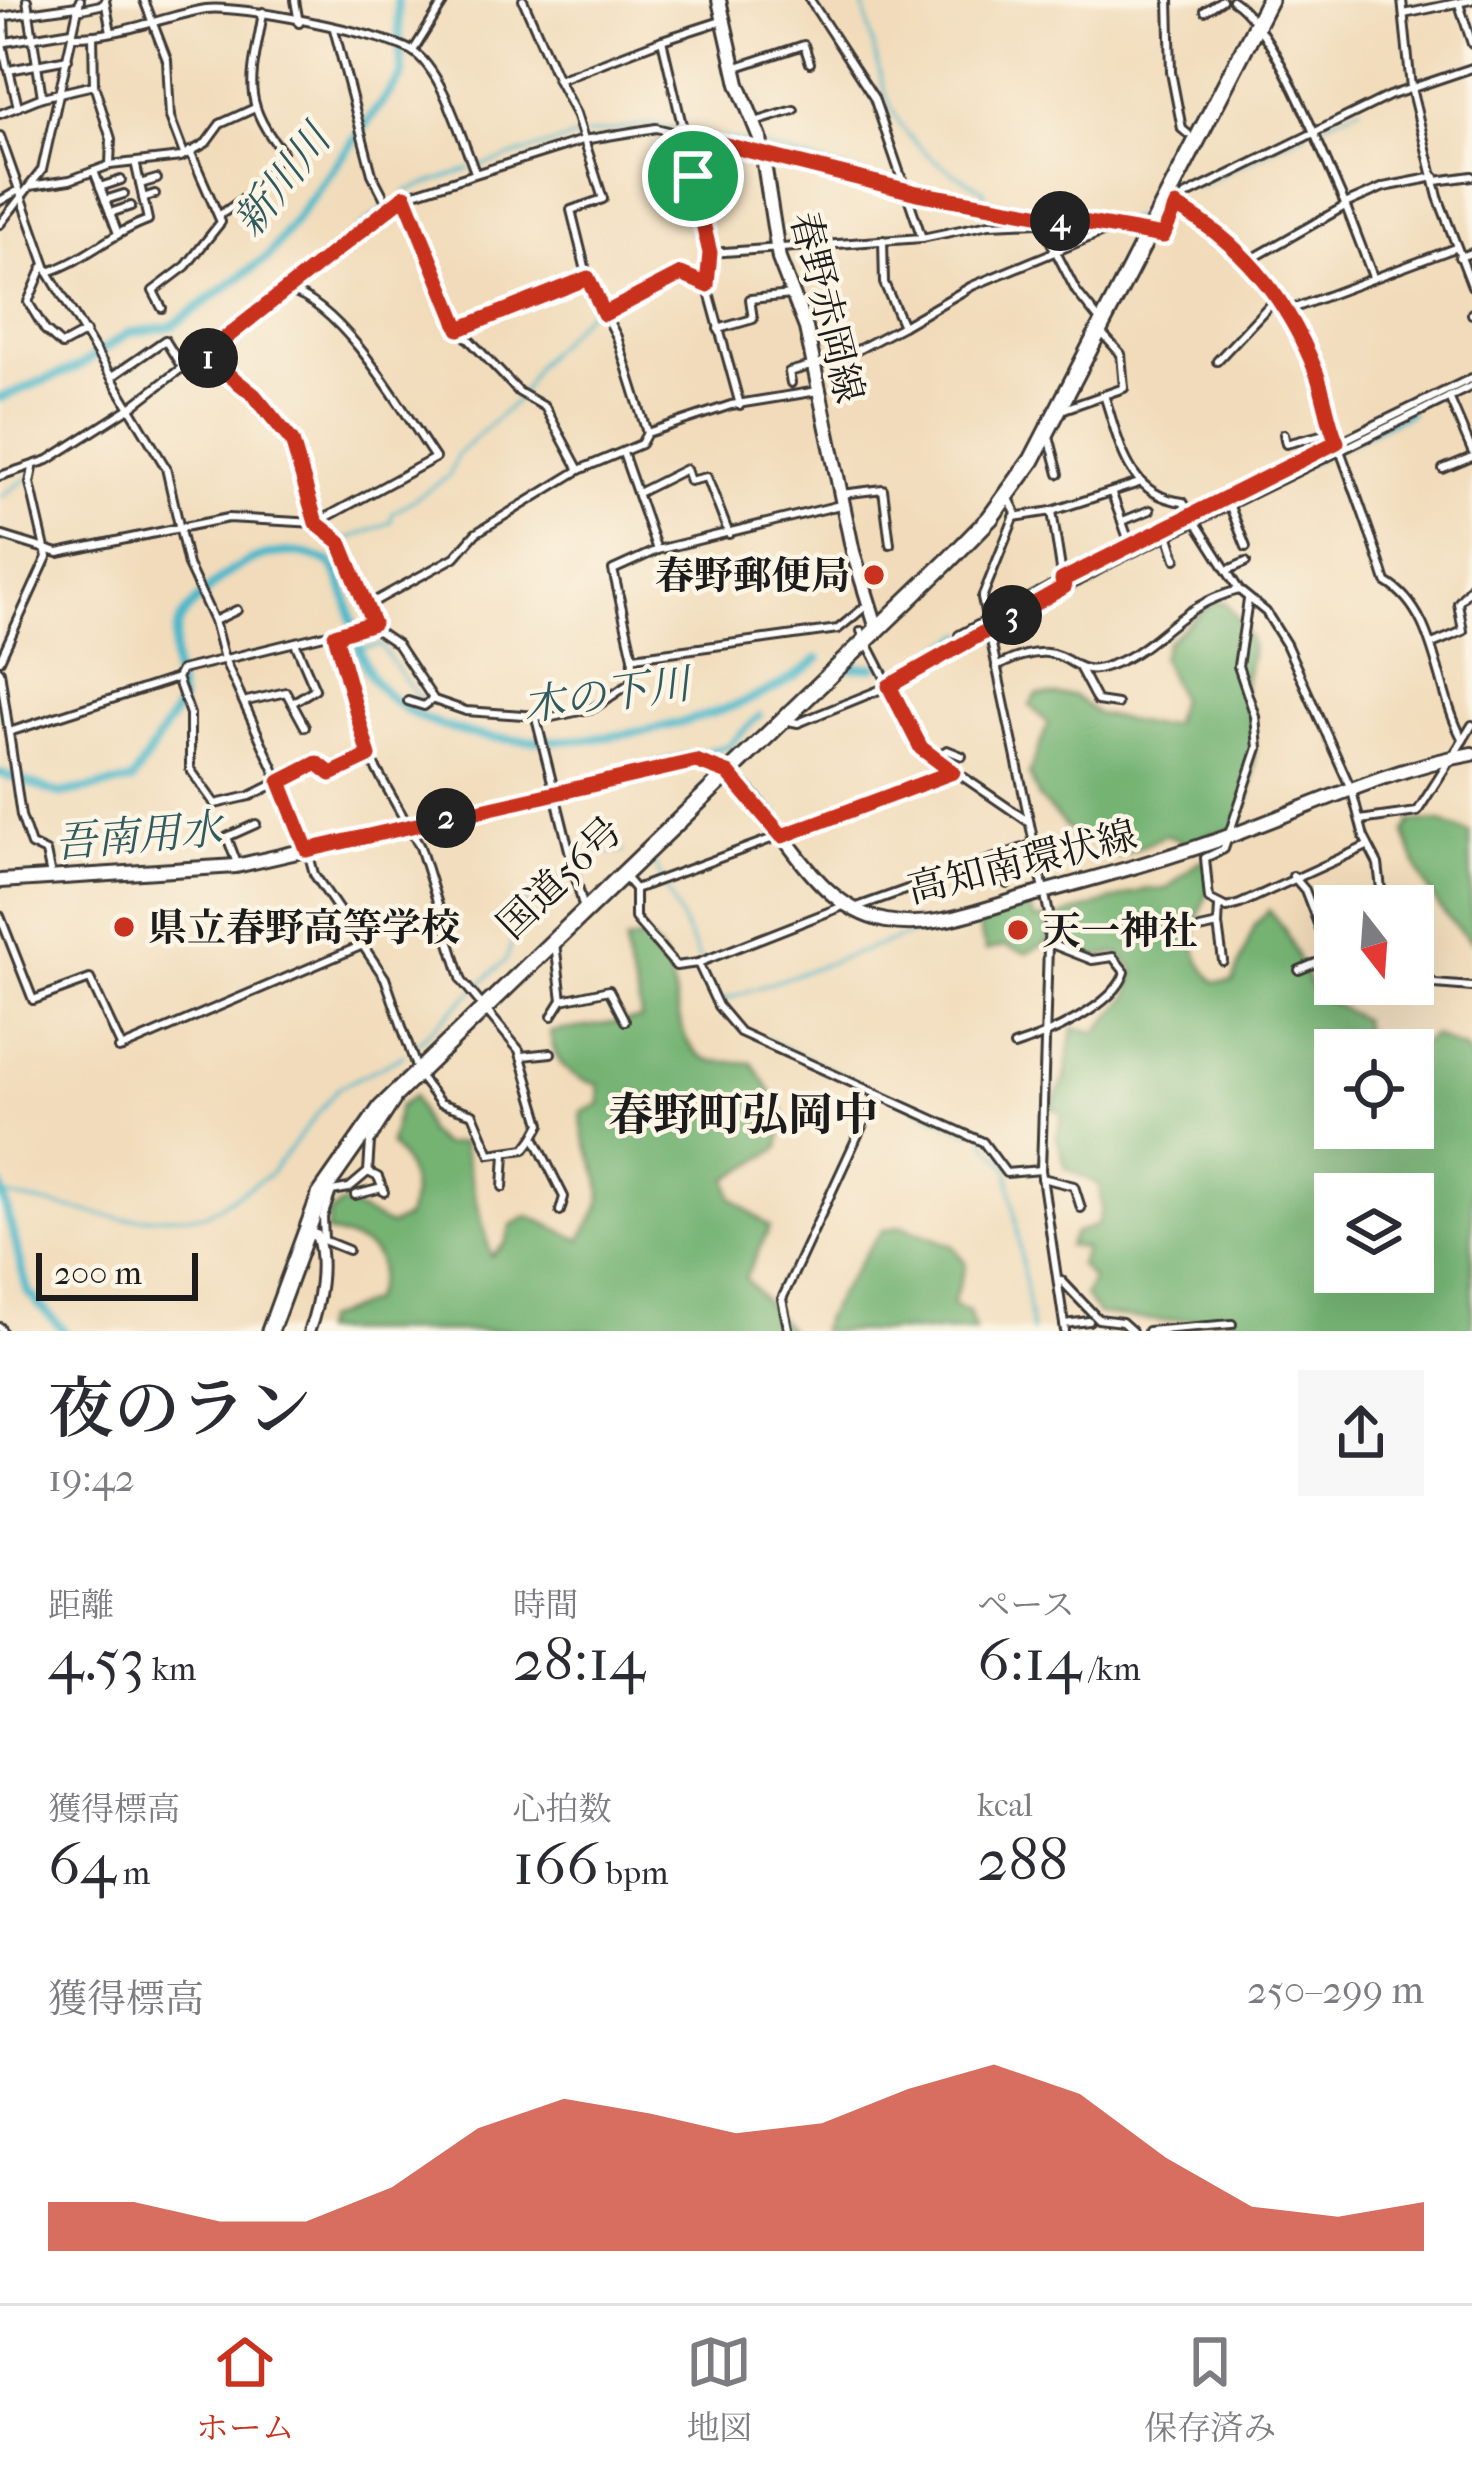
<!DOCTYPE html>
<html lang="ja">
<head>
<meta charset="utf-8">
<style>
  body { margin:0; font-family:"IM FELL French Canon","Noto Serif JP",serif; background:#f7f7f7; color:#2b2b33; height:100vh; display:flex; flex-direction:column; font-size:45px; white-space:nowrap }
  * { box-sizing:border-box; margin:0 }
  p { font-size:39px; color:#7c7c81 }
  .icon { flex:none; width:66px; height:66px; fill:none; stroke:currentColor; stroke-width:2; stroke-linecap:round; stroke-linejoin:round }
  .map { position:relative; height:1331px; overflow:hidden }
  .drawer { display:flex; flex-direction:column; background:#fff; flex:1 }
  .drawer>* { flex:none }
  .needle { width:78px; rotate:163deg }
  .controls { position:absolute; left:1314px; top:885px; display:grid; gap:24px }
  .controls a { display:grid; place-items:center; width:120px; height:120px; border-radius:0px; background:#fff; box-shadow:0 12px 48px #0002; font-size:60px }
  .scale { position:absolute; left:36px; bottom:30px; width:162px; box-sizing:border-box; padding-left:12px; border:6px solid #1c1c1c; border-top:0; font-size:33px; line-height:42px; white-space:nowrap; color:#1c1c1c; -webkit-text-stroke:9px #fcf5e5; paint-order:stroke }
  .pin { position:absolute; display:grid; place-items:center; width:102px; height:102px; color:#fff; margin:-51px; border:6px solid #fff; border-radius:50%; box-shadow:0 3px 12px #0007 }
  .km { position:absolute; width:60px; height:60px; margin:-30px; border-radius:50%; background:#222; color:#fff; font-size:33px; line-height:60px; text-align:center }
  .round { display:grid; place-items:center; flex:none; width:126px; height:126px; border-radius:0px; background:#f7f7f7 }
  .headline { display:flex; align-items:center; justify-content:space-between; height:204px; padding:0 48px }
  h1 { font-size:66px; font-weight:600; line-height:90px }
  .stats { display:grid; grid-template-columns:repeat(3,1fr); gap:18px; height:204px; padding:12px 48px }
  .stats div { display:grid; align-content:center }
  .stats b { font-size:60px; font-weight:600 }
  .stats small { font-size:33px; font-weight:400 }
  .stats p { font-size:33px }
  .chart { height:336px; padding:24px 48px }
  .chart p { display:flex; justify-content:space-between }
  .chart svg { width:100%; height:216px; margin-top:12px; fill:#c8321e; opacity:.7 }
  .tab-bar { display:flex; justify-content:space-around; align-items:center; height:168px; border-top:3px solid #e1e1e2; background:#fff; font-size:33px; color:#7c7c81 }
  .tab-bar a { display:grid; justify-items:center; gap:6px }
  .tab-bar .active { color:#c8321e }
  .map>svg:first-child { display:block }
  .forest { fill:#75b373; stroke:#486848; stroke-width:3; fill-rule:evenodd }
  .lines { fill:none; stroke-linecap:round; stroke-linejoin:round }
  .stream { stroke:#4db8c9; stroke-width:3 }
  .canal { stroke:#4db8c9; stroke-width:6 }
  .river { stroke:#4db8c9; stroke-width:9 }
  .street-casing { stroke:#3c3934; stroke-width:12 }
  .secondary-casing { stroke:#3c3934; stroke-width:15 }
  .primary-casing { stroke:#3c3934; stroke-width:18 }
  .highway-casing { stroke:#3c3934; stroke-width:21 }
  .street { stroke:#fff; stroke-width:6 }
  .secondary { stroke:#fff; stroke-width:9 }
  .primary { stroke:#fff; stroke-width:12 }
  .highway { stroke:#fff; stroke-width:15 }
  .route-casing { stroke:#fff; stroke-width:24 }
  .route { stroke:#c8321e; stroke-width:15 }
  .poi-dot { fill:#c8321e; stroke:#fcf5e5; stroke-width:4.5 }
  .labels { text-anchor:middle; stroke-width:9; stroke-linejoin:round; paint-order:stroke }
  .street-label { font-size:39px; fill:#1c1c1c; stroke:#fcf5e5 }
  .poi-label { font-size:39px; font-weight:bold; fill:#1c1c1c; stroke:#fcf5e5; text-anchor:start }
  .water-label { font-size:42px; font-style:italic; fill:#305a61; stroke:#fcf5e5 }
  .quarter-label { font-size:45px; font-weight:bold; fill:#1c1c1c; stroke:#fcf5e5 }
</style>
</head>
<body>
<div class="map">
<svg width="1472" height="1331" viewBox="0 0 1472 1331">
  <rect width="100%" height="100%" fill="#fcf5e5"/>
  <filter id="ink" filterUnits="userSpaceOnUse"><feTurbulence type="fractalNoise" baseFrequency=".00833" numOctaves="2"/><feDisplacementMap in="SourceGraphic" scale="24" xChannelSelector="R" yChannelSelector="G"/><feConvolveMatrix kernelMatrix="1 2 1 2 8 2 1 2 1" color-interpolation-filters="sRGB"/></filter>
  <filter id="wash" filterUnits="userSpaceOnUse"><feTurbulence type="fractalNoise" baseFrequency=".004" numOctaves="4" result="noise"/><feDisplacementMap in="SourceGraphic" scale="48" xChannelSelector="R" yChannelSelector="G"/><feGaussianBlur stdDeviation="2.7" result="paint"/><feColorMatrix in="noise" values="0 0 0 0 0 0 0 0 0 0 0 0 0 0 0 0 0 1.4 0 .05"/><feComposite in="paint" operator="in"/></filter>
  <g filter="url(#wash)">
    <rect width="100%" height="100%" fill="#f1dbba"/>
    <g class="forest">
      <path d="M1213,602H1225C1266,655 1248,642 1243,698C1261,734 1257,797 1235,829L1204,836L1193,845L1166,835L1119,857L1092,841L1078,840L1039,798L1029,774L1048,724L1030,705L1037,695H1073L1097,714L1155,726L1173,723L1179,698L1161,658L1167,642Z"/>
      <path d="M1411,821L1441,822L1470,833L1472,942C1435,911 1419,878 1405,833Z"/>
      <path d="M1199,861L1211,865C1212,913 1171,936 1215,982L1233,981L1255,925L1269,910L1285,930L1314,993L1362,1020L1366,1050H1335V1128H1413L1411,1050L1433,1036L1466,1050L1472,1062V1331H1243L1229,1316L1161,1321L1098,1314L1085,1296L1092,1279L1080,1265L1085,1248L1068,1246L1074,1234L1097,1225L1102,1209L1099,1185L1066,1168L1057,1137L1062,1114L1051,1107L1065,1079L1073,1028L1097,1032L1128,997L1135,971L1119,953L1084,958L1057,944L1054,919L1146,889H1167ZM1335,1194H1413V1272H1335Z"/>
      <polygon points="1027,905 1036,920 1048,918 1050,942 1026,953 1005,946 986,951 976,919"/>
      <path d="M643,938C690,957 660,1050 714,1061C725,1063 739,1061 752,1063L784,1111L779,1148L728,1179L732,1198L770,1227L745,1278L790,1331H320L323,1320L371,1301C393,1250 370,1245 327,1232L329,1214L343,1203L390,1225L406,1218C418,1190 411,1166 390,1144L399,1107L414,1096L428,1133L442,1145L462,1143L491,1256L505,1244L511,1225L529,1216L581,1240C586,1228 595,1218 599,1206C609,1175 577,1145 582,1112L600,1104L599,1085C569,1077 554,1064 550,1032L641,1019C640,991 624,971 626,942Z"/>
      <path d="M902,1226L953,1246L966,1264L952,1305L969,1312L975,1331H820C824,1312 869,1247 883,1230Z"/>
    </g>
    <g class="lines">
      <g class="stream">
        <path d="M862,0C889,104 881,136 984,190V200"/>
        <polyline points="1414,84 1472,65"/>
        <polyline points="1314,128 1360,107"/>
        <polyline points="687,131 754,145"/>
        <polyline points="586,135 652,124 678,129"/>
        <polyline points="764,147 900,185"/>
        <polyline points="478,167 579,136"/>
        <polyline points="911,188 1028,208"/>
        <polyline points="1195,188 1306,132"/>
        <polyline points="406,191 470,169"/>
        <polyline points="1116,225 1137,216"/>
        <polyline points="358,229 385,207"/>
        <polyline points="0,497 28,478"/>
        <polyline points="353,565 344,541 391,522 392,514 449,476 458,454 518,399 538,364 591,308"/>
        <polyline points="336,570 348,569"/>
        <polyline points="363,648 380,645 417,697 426,699"/>
        <polyline points="653,861 701,962"/>
        <polyline points="713,987 729,1015"/>
        <polyline points="720,1001 917,932"/>
        <polyline points="739,1027 861,1083"/>
        <polyline points="417,1043 506,960 524,905 579,861 601,852 624,852"/>
        <polyline points="891,1097 970,1133"/>
        <polyline points="984,1139 1008,1168 1032,1331"/>
        <polyline points="7,1196 123,1219 205,1215 270,1174 338,1088 404,1055"/>
      </g>
      <g class="canal">
        <polyline points="1082,573 1410,412"/>
        <polyline points="929,655 964,635"/>
        <polyline points="612,774 728,746 760,715"/>
      </g>
      <g class="river">
        <polyline points="0,398 78,367 128,333 172,326 268,257 402,75 397,0"/>
        <polyline points="850,668 875,667"/>
        <path d="M0,773L60,794L132,781L181,702C174,679 171,650 178,626C182,614 193,605 202,596C235,561 283,538 330,563C355,595 352,655 376,683C460,785 730,736 818,659"/>
        <polyline points="0,1184 28,1292 64,1331"/>
      </g>
    </g>
  </g>
  <g filter="url(#ink)">
    <g class="lines">
      <g class="street-casing">
        <g id="street">
          <polyline points="105,0 111,32"/>
          <polyline points="144,0 167,60 170,117 184,154"/>
          <polyline points="295,0 299,23"/>
          <polyline points="523,0 558,80"/>
          <polyline points="1169,0 1171,72 1182,129 1188,134"/>
          <path d="M1232,0C1275,27 1322,154 1345,204L1384,187L1435,177"/>
          <polyline points="1402,0 1411,88 1438,197 1472,286"/>
          <polyline points="1459,4 1472,44"/>
          <polyline points="77,10 105,4"/>
          <polyline points="1205,11 1222,0"/>
          <polyline points="1404,14 1471,0"/>
          <polyline points="0,17 77,6"/>
          <polyline points="4,17 5,42"/>
          <polyline points="334,29 372,174 389,207"/>
          <path d="M72,36C119,37 161,17 206,9C237,4 385,34 412,51C442,69 462,140 475,172"/>
          <polyline points="0,43 72,31"/>
          <polyline points="2,43 7,67"/>
          <polyline points="413,51 445,0"/>
          <polyline points="737,67 804,45 810,63"/>
          <polyline points="94,85 111,139 110,165"/>
          <polyline points="42,97 94,85 93,35"/>
          <polyline points="18,107 9,70 68,59"/>
          <polyline points="0,114 42,97 27,0"/>
          <polyline points="755,122 794,110"/>
          <polyline points="0,136 48,272 166,468 188,565 214,621 224,659 304,836 314,874 385,978 416,1067"/>
          <polyline points="94,171 117,231"/>
          <polyline points="1436,181 1472,176"/>
          <polyline points="140,184 157,179"/>
          <polyline points="30,186 70,180 110,165 181,157 206,143 220,124 255,108"/>
          <polyline points="100,187 121,180"/>
          <polyline points="405,196 459,329 519,392 545,407 579,470"/>
          <polyline points="143,198 155,194"/>
          <polyline points="105,200 124,194"/>
          <polyline points="0,201 19,190"/>
          <polyline points="1345,204 1373,277"/>
          <path d="M1177,207C1277,258 1298,336 1334,434C1352,483 1370,531 1386,582C1438,612 1435,690 1463,740L1417,812L1360,820"/>
          <polyline points="110,213 131,206"/>
          <path d="M220,215L256,190L282,151C237,98 254,72 263,12"/>
          <polyline points="1039,219 1076,291 1097,317"/>
          <polyline points="0,224 42,170 80,0"/>
          <polyline points="922,238 989,224 1040,222"/>
          <polyline points="710,253 922,238 874,98 810,0"/>
          <polyline points="1459,257 1472,253"/>
          <polyline points="1250,260 1345,206"/>
          <polyline points="43,267 28,302 45,330 62,345 86,332"/>
          <path d="M48,272C86,260 111,233 148,220L136,166"/>
          <polyline points="707,285 740,405"/>
          <path d="M289,291C344,306 403,411 435,458L316,523"/>
          <polyline points="162,308 153,291 186,266 221,222 190,151"/>
          <polyline points="1284,312 1455,248"/>
          <polyline points="1472,313 1472,314"/>
          <polyline points="604,314 681,274 707,285 710,279 703,214 662,40 721,21"/>
          <polyline points="903,326 972,286 1105,231"/>
          <polyline points="459,329 588,279"/>
          <polyline points="718,329 753,319 750,299 792,295"/>
          <polyline points="205,355 255,395 292,441 318,520"/>
          <polyline points="1217,361 1277,297"/>
          <polyline points="113,376 165,340 183,369"/>
          <polyline points="791,383 789,372 846,356 903,326 884,283 883,240"/>
          <path d="M1104,395C1120,442 1126,495 1183,502L1239,590L1266,612L1286,644L1352,791L1364,837L1378,864L1383,906"/>
          <polyline points="1449,397 1472,451"/>
          <polyline points="1064,409 1124,388 1121,354 1100,331"/>
          <polyline points="647,433 617,337 589,283 571,210 603,199 576,114 558,80 662,40"/>
          <polyline points="1284,434 1286,444 1333,432"/>
          <polyline points="1049,436 1059,474"/>
          <polyline points="623,453 657,550"/>
          <polyline points="1443,469 1472,457"/>
          <polyline points="0,476 48,460 131,407 405,196 583,140 656,128 917,193 1163,236 1185,196 1389,96 1472,68"/>
          <polyline points="638,493 686,469 690,481 707,477 729,534"/>
          <polyline points="841,494 883,489 890,544"/>
          <polyline points="1112,494 1130,544"/>
          <polyline points="1008,496 1016,513 982,598 1049,914 1041,1170 1065,1331"/>
          <polyline points="1229,504 1246,547"/>
          <polyline points="1052,511 1139,483"/>
          <polyline points="1014,517 1052,511 1063,582"/>
          <polyline points="1125,520 1150,510"/>
          <polyline points="1168,534 1176,559"/>
          <polyline points="0,535 58,553 228,518 316,523 340,543 378,631 397,644 434,700 466,711 552,717 594,708 632,682 633,657 613,570 657,550 840,505"/>
          <polyline points="1228,570 1246,562"/>
          <polyline points="1248,600 1238,666 1255,716 1258,748 1224,849 1205,858 1209,899 1227,908 1240,904 1367,846"/>
          <polyline points="366,606 455,557 476,533 579,470 641,444 647,433 731,405 818,391"/>
          <polyline points="214,621 237,610"/>
          <polyline points="861,631 921,748 1029,822"/>
          <polyline points="335,635 369,756 420,847 462,981 519,1050 541,1124 534,1137 564,1197 560,1211"/>
          <polyline points="959,635 1130,544 1472,378"/>
          <polyline points="1432,644 1463,631 1458,603 1472,586"/>
          <polyline points="634,657 838,629 866,606"/>
          <polyline points="0,660 47,557 30,483 33,468"/>
          <path d="M996,667C1067,630 1066,678 1101,668C1159,652 1171,607 1239,590"/>
          <polyline points="1079,667 1097,701 1117,704"/>
          <polyline points="0,671 21,816 31,845 46,852 51,876"/>
          <polyline points="247,701 286,692 305,727"/>
          <polyline points="408,701 424,706 433,699"/>
          <polyline points="292,703 315,689 296,645"/>
          <polyline points="536,718 583,906"/>
          <polyline points="788,721 798,723 889,686 1113,562 1472,386"/>
          <polyline points="9,732 177,678"/>
          <polyline points="1463,740 1472,725"/>
          <polyline points="369,756 331,774 317,763 250,796 215,804 190,769 190,714 177,678 181,670 373,623"/>
          <polyline points="934,759 947,750 962,756"/>
          <polyline points="998,857 1007,884"/>
          <polyline points="238,866 227,837 256,824"/>
          <polyline points="624,876 635,889 635,918 676,966 698,963 846,905"/>
          <polyline points="1293,876 1305,890 1320,929 1335,921"/>
          <polyline points="635,889 953,772"/>
          <polyline points="857,907 1034,844"/>
          <polyline points="0,916 33,1000 90,979 122,1048"/>
          <polyline points="1218,925 1223,961"/>
          <polyline points="1200,929 1218,925 1219,906"/>
          <polyline points="1320,929 1328,935 1334,956"/>
          <polyline points="555,943 562,1000"/>
          <polyline points="698,963 718,1006 740,1032 983,1142 1006,1173 1041,1170"/>
          <polyline points="1413,968 1435,984 1472,987"/>
          <polyline points="1299,970 1335,955"/>
          <polyline points="1354,984 1369,991 1410,984"/>
          <polyline points="552,1016 562,1000 609,990 625,1021"/>
          <path d="M1014,1046C1046,1036 1115,1006 1125,972L1113,957L1092,960L1051,944"/>
          <polyline points="119,1049 363,945"/>
          <polyline points="522,1056 551,1053"/>
          <polyline points="420,1077 440,1103 473,1114 490,1154 525,1149 534,1137"/>
          <polyline points="368,1172 378,1177 384,1192"/>
          <polyline points="1042,1178 1074,1186 1081,1208"/>
          <polyline points="503,1187 505,1154"/>
          <polyline points="355,1195 382,1188"/>
          <polyline points="323,1240 348,1250"/>
          <polyline points="324,1240 323,1217 332,1191 349,1188 368,1172 370,1142 396,1102"/>
          <polyline points="1061,1280 1098,1319 1122,1322 1132,1331"/>
          <polyline points="1064,1324 1089,1321"/>
          <polyline points="0,1327 2,1331"/>
          <polyline points="788,1328 782,1299 876,1096"/>
          <polyline points="1148,1331 1232,1324"/>
        </g>
      </g>
      <g class="secondary-casing">
        <path id="secondary" d="M306,1232L317,1236C326,1263 319,1304 309,1331"/>
      </g>
      <g class="primary-casing">
        <g id="primary">
          <polyline points="719,0 738,84 760,138 779,259 806,328 853,552 877,629"/>
          <path d="M0,881L236,866L696,761C771,772 793,903 886,921C934,930 983,909 1029,896C1099,877 1170,858 1238,833C1314,805 1392,768 1472,754"/>
        </g>
      </g>
      <g class="highway-casing">
        <polyline id="highway" points="270,1331 320,1195 381,1108 948,561 990,518 1032,460 1269,0"/>
      </g>
      <use href="#street" class="street"/>
      <use href="#secondary" class="secondary"/>
      <use href="#primary" class="primary"/>
      <use href="#highway" class="highway"/>
    </g>
  </g>
  <g class="lines" filter="url(#ink)">
    <g class="route-casing">
      <path id="route" d="M682,134L917,193L1163,236L1176,206C1242,243 1288,300 1316,372C1325,395 1327,420 1337,442L1062,580L1064,587L889,686L921,748L953,772L782,836L728,773L696,761L307,850L280,782L317,763L331,774L369,756L335,635L373,623L340,542L316,523L292,441L254,395L204,355L405,196L459,329L588,278L604,314L681,274L707,285L710,253Z"/>
    </g>
    <use href="#route" class="route"/>
  </g>
  <g class="poi-dot">
    <circle cx="874" cy="575" r="12"/>
    <circle cx="124" cy="927" r="12"/>
    <circle cx="1018" cy="930" r="12"/>
  </g>
  <g class="labels">
    <g class="street-label">
      <text transform="translate(828 307) rotate(76)" y="14">春野赤岡線</text>
      <text transform="translate(1022 861) rotate(-14)" y="14">高知南環状線</text>
      <text transform="translate(559 877) rotate(-44)" y="14">国道56号</text>
    </g>
    <g class="poi-label">
      <text x="850" y="589" text-anchor="end">春野郵便局</text>
      <text x="148" y="941">県立春野高等学校</text>
      <text x="1042" y="944">天一神社</text>
    </g>
    <g class="water-label">
      <text transform="translate(281 180) rotate(-52)" y="15">新川川</text>
      <text transform="translate(606 694) rotate(-8)" y="15">木の下川</text>
      <text transform="translate(138 835) rotate(-5)" y="15">吾南用水</text>
    </g>
    <g class="quarter-label">
      <text x="743" y="1130">春野町弘岡中</text>
    </g>
  </g>
</svg>
<div class="controls">
<a><svg class="needle" viewBox="-14 -14 28 28"><path d="M0-13l5 13h-10z" fill="#e53935"/><path d="M0 13l5-13h-10z" fill="#7c7c81"/></svg></a>
<a><svg class="icon" aria-label="locate" viewBox="0 0 24 24"><circle cx="12" cy="12" r="6"/><path d="M12 2v4M12 18v4M2 12h4M18 12h4"/></svg></a>
<a><svg class="icon" aria-label="layers" viewBox="0 0 24 24"><path d="M12 4l9 5-9 5-9-5zM3 14l9 5 9-5"/></svg></a>
</div>
<div class="scale">200 m</div>
<div class="pin" style="left:693px;top:176px;background:#1e9e55"><svg class="icon" aria-label="arrive" viewBox="0 0 24 24"><path d="M6 21V4h12l-3 4 3 4H6"/></svg></div>
<b class="km" style="left:208px;top:358px">1</b>
<b class="km" style="left:446px;top:818px">2</b>
<b class="km" style="left:1012px;top:615px">3</b>
<b class="km" style="left:1060px;top:221px">4</b>
</div>
<section class="drawer">
<div class="headline"><div><h1>夜のラン</h1><p>19:42</p></div><a class="round"><svg class="icon" aria-label="share" viewBox="0 0 24 24"><path d="M12 15V3M7 8l5-5 5 5M5 13v7h14v-7"/></svg></a></div>
<div class="stats">
<div><p>距離</p><b>4.53<small> km</small></b></div>
<div><p>時間</p><b>28:14</b></div>
<div><p>ペース</p><b>6:14<small> /km</small></b></div>
</div>
<div class="stats">
<div><p>獲得標高</p><b>64<small> m</small></b></div>
<div><p>心拍数</p><b>166<small> bpm</small></b></div>
<div><p>kcal</p><b>288</b></div>
</div>
<div class="chart"><p><span>獲得標高</span>250–299 m</p>
<svg viewBox="0 0 160 44" preserveAspectRatio="none"><path d="M0 44V34L10 34L20 38L30 38L40 31L50 19L60 13L70 16L80 20L90 18L100 11L110 6L120 12L130 25L140 35L150 37L160 34V44z"/></svg>
</div>
</section>
<nav class="tab-bar">
<a class="active"><svg class="icon" aria-label="home" viewBox="0 0 24 24"><path d="M3 11l9-7 9 7M6 9v11h12V9"/></svg>ホーム</a>
<a><svg class="icon" aria-label="map" viewBox="0 0 24 24"><path d="M3 6l6-2 6 2 6-2v14l-6 2-6-2-6 2zM9 4v14M15 6v14"/></svg>地図</a>
<a><svg class="icon" aria-label="saved" viewBox="0 0 24 24"><path d="M7 4h10v16l-5-4-5 4z"/></svg>保存済み</a>
</nav>
</body>
</html>
